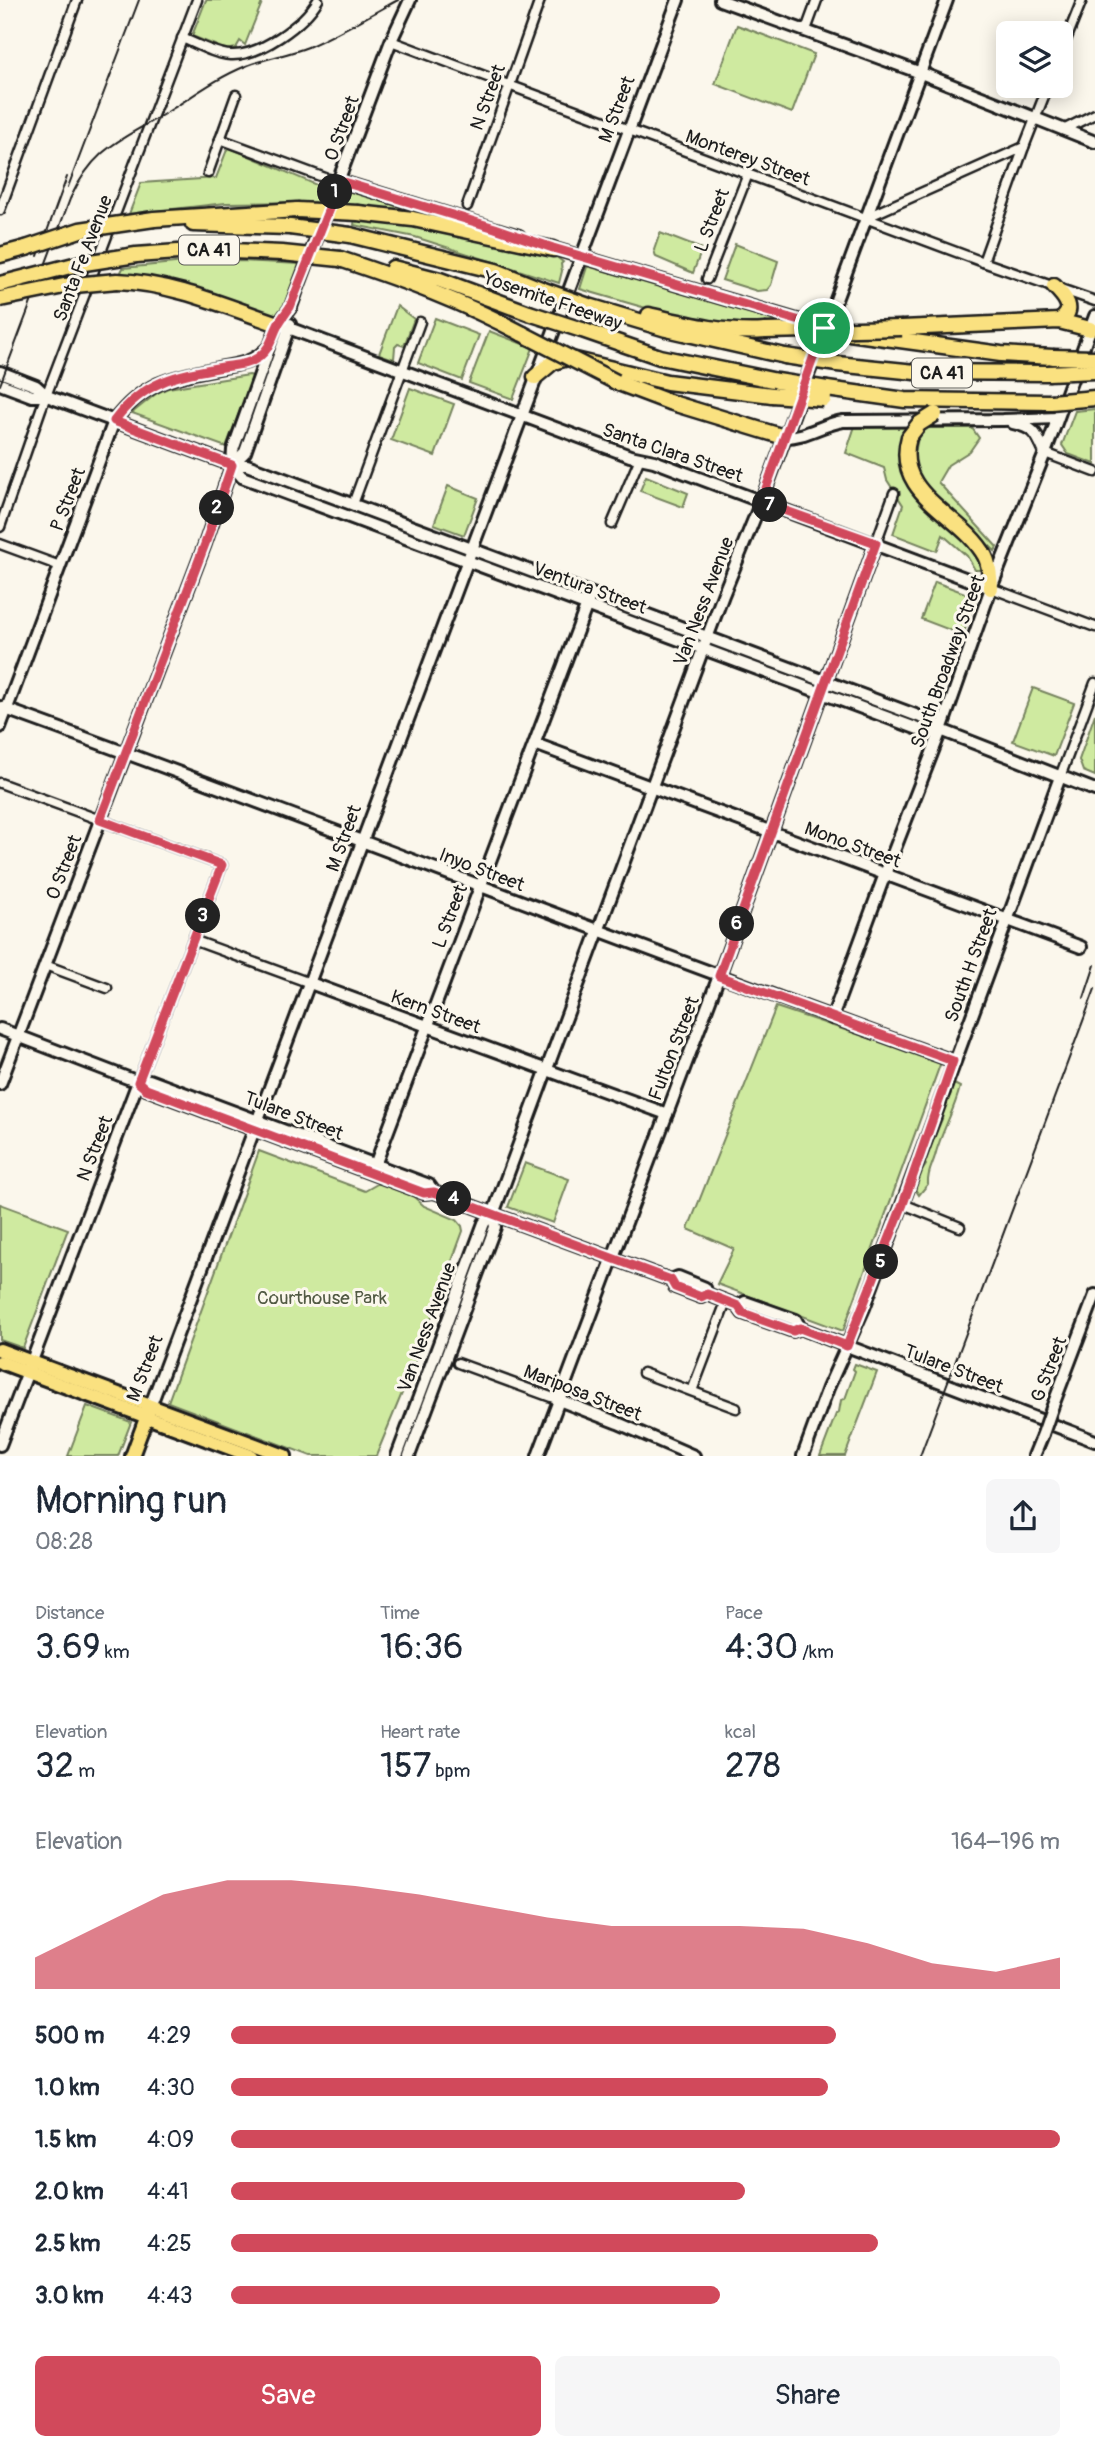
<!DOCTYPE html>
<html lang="en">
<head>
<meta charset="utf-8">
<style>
  body { margin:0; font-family:Pangolin,sans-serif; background:#f6f6f7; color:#1f2937; height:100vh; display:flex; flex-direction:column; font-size:26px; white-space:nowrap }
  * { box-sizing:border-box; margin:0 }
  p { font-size:23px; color:#747a83 }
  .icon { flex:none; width:38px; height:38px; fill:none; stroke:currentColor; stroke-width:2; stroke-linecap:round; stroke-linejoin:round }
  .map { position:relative; height:1456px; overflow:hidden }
  .panel { display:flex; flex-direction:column; background:#fff; flex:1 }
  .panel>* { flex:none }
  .controls { position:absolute; left:996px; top:21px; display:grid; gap:14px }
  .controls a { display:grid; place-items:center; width:77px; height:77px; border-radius:10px; background:#fff; box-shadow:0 4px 18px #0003; font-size:35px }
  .pin { position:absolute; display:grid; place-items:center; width:60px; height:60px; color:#fff; margin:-30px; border:4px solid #fff; border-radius:50%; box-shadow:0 2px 7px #0007 }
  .km { position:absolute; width:35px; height:35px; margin:-18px; border-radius:50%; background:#222; color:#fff; font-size:19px; line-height:35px; text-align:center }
  .round { display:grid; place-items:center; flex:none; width:74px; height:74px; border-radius:10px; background:#f6f6f7 }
  .head { display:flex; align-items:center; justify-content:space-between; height:119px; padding:0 35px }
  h1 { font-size:38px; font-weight:600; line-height:52px }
  .stats { display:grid; grid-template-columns:repeat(3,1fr); gap:10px; height:119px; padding:7px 35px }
  .stats div { display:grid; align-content:center }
  .stats b { font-size:35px; font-weight:600 }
  .stats small { font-size:19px; font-weight:400 }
  .stats p { font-size:19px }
  .chart { height:196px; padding:14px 35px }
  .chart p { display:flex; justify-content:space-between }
  .chart svg { width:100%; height:126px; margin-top:7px; fill:#d1495b; opacity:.7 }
  .action { display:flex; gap:14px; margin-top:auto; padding:14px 35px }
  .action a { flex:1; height:80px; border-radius:10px; background:#d1495b; color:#fff; font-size:28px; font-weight:600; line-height:80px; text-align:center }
  .action a+a { background:#f6f6f7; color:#1f2937 }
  ul { padding:0 35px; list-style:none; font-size:23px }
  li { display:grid; grid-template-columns:112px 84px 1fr; align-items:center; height:52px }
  li i { height:18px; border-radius:9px; background:#d1495b }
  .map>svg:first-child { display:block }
  .green { fill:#cfeaa0; stroke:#76835e; stroke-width:2 }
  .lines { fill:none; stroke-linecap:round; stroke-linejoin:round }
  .street-casing { stroke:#1c1c1c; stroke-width:13 }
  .secondary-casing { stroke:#1c1c1c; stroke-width:16 }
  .primary-casing { stroke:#1c1c1c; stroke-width:18 }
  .highway-casing { stroke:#1c1c1c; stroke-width:19 }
  .street { stroke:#fbf7ec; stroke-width:8 }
  .secondary { stroke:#fbf7ec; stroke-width:10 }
  .primary { stroke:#fae180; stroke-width:12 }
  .highway { stroke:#fae180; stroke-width:14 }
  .rail { stroke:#1c1c1c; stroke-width:2 }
  .secondary-bridge-casing { stroke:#1c1c1c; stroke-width:16; stroke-linecap:butt }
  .highway-bridge-casing { stroke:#1c1c1c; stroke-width:19; stroke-linecap:butt }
  .secondary-bridge { stroke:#fbf7ec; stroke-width:10 }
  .highway-bridge { stroke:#fae180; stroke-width:14 }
  .route-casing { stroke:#fff; stroke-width:14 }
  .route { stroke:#d1495b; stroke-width:9 }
  .labels { text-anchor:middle; stroke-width:6; stroke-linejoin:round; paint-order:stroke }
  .shield { fill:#fbf7ec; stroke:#5f5e5a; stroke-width:2 }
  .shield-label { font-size:18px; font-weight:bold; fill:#1c1c1c }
  .street-label { font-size:19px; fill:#1c1c1c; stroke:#fbf7ec }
  .park-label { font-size:19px; fill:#525a44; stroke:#fbf7ec }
</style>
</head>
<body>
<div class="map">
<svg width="1095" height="1456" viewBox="0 0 1095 1456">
  <rect width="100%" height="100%" fill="#fbf7ec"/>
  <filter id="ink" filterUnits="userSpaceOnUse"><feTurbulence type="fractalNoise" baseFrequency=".0143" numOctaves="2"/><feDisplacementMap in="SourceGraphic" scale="14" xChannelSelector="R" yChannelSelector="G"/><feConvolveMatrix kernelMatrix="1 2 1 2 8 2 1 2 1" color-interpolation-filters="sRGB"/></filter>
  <g filter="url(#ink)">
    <g class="green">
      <polygon points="206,0 263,0 245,45 240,41 236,48 227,50 192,36"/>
      <polygon points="737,25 814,54 792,113 715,84"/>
      <polygon points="228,147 326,189 321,202 226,203 129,214 141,183 216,178"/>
      <polygon points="350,189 466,226 377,208 345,205"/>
      <polygon points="355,218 436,229 555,256 563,262 561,264 562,271 559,283 415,237 354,225"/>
      <polygon points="660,233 702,249 693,273 656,257 654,250"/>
      <polygon points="735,244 778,261 771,285 767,290 757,291 722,280"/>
      <polygon points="241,261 300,264 279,317 195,287 119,276 123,268 185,262"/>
      <polygon points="590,266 797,327 701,320 656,311 580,289 587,267"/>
      <polygon points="397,306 414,319 404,346 398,344 395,347 394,359 379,354"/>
      <polygon points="435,318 479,335 462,380 418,363"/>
      <polygon points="489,331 533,348 513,399 469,383"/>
      <polygon points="249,375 253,376 226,447 132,413 157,393 168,388"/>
      <polygon points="410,388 454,404 435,456 391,440"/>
      <polygon points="1095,409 1095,464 1068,454 1062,445 1075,411"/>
      <polygon points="856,423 909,425 901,462 982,560 980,570 975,570 967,556 943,535 937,551 893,534 903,505 887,480 884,468 846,453"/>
      <polygon points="926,428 972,428 979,438 970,451 948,465 938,482 997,547 995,551 921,482 913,464 918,437"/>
      <polygon points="646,476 688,493 683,507 640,491"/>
      <polygon points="448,486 478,498 464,535 434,524"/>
      <polygon points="935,582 976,597 963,635 921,619"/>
      <polygon points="1033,688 1074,703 1054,756 1013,741"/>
      <polygon points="1095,714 1095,776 1083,771 1079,760"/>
      <polygon points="776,1007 941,1062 843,1331 717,1284 734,1249 688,1229"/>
      <path d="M954,1084L960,1087C954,1112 941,1132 935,1156C932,1166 927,1173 928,1184L919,1195L915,1189L919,1175L926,1165L924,1162L942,1119L946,1099L950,1096Z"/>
      <polygon points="259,1151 365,1191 379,1183 413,1196 424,1206 457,1220 462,1226 463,1231 415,1362 376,1456 311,1456 168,1402"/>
      <polygon points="525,1163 569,1179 553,1223 508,1207"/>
      <polygon points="0,1204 68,1229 23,1348 0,1340"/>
      <polygon points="855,1364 877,1372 845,1456 820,1456 836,1414 839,1412 841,1400 845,1399 855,1371 853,1369"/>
      <polygon points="87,1406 131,1422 118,1456 68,1456"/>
    </g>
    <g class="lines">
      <g class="street-casing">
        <g id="street">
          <polyline points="806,30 817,0"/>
          <path d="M182,38C197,44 214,54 230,55C259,57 304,24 318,0"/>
          <polyline points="391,41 983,262 1095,301"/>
          <polyline points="1060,55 1082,0"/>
          <polyline points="1063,130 1095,114"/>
          <polyline points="220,139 328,179 339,181"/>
          <polyline points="208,173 236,95"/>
          <polyline points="467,206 540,0"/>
          <polyline points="0,210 77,0"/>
          <polyline points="865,218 1024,147"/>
          <polyline points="983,262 1024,147 1048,86"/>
          <polyline points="707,279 748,174"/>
          <polyline points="1045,453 1095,472"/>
          <polyline points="353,504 420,322"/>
          <polyline points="612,524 640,458"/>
          <polyline points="0,527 41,409 197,0"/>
          <polyline points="876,543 894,493"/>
          <polyline points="0,544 60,566"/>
          <polyline points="991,588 1095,627"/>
          <polyline points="1060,777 1095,683"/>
          <polyline points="0,783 222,865 138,1082"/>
          <polyline points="193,940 310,983"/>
          <polyline points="45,965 107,988"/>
          <polyline points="903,1204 960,1227"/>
          <polyline points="458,1363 559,1400"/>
          <polyline points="643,1373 736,1408"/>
          <polyline points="692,1391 726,1302"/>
        </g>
      </g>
      <g class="secondary-casing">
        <g id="secondary">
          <polyline points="720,0 921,73 1095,142"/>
          <polyline points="339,181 519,236"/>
          <polyline points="548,247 821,327"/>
          <polyline points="278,324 630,456 654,461 688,474 991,588"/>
          <polyline points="0,372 36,386 47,396"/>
          <polyline points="0,384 32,396 47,396 232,465 247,465 934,722 941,730 1095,790"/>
          <path d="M1013,423C1035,428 1036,433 1045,453"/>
          <path d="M784,437C804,438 823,424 843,421L1003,420L1057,418"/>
          <polyline points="232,465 242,477 929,733 941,730"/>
          <polyline points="232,465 245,452 290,324"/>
          <path d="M0,707C319,822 634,947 953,1061"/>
          <path d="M0,727L114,421C142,384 170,377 214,369C238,364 251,365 269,347"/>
          <polyline points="535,744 1081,947"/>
          <polyline points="310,983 667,1114"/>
          <polyline points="832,1018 885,874 941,730 991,588 1045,453 1095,316"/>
          <polyline points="0,1029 138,1082 146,1089 424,1193 434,1192"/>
          <polyline points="138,1082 149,1080 429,1185 434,1192 671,1280 675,1287 701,1297 707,1294 738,1306 743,1313 793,1331 800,1328 1095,1441"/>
          <polyline points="0,1084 205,544 232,465 233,450 278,324 291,307 297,290 391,41 410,0"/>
          <polyline points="372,1173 589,599"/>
          <polyline points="671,1280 678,1277 705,1288 707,1294"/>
          <polyline points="738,1306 745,1302 796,1320 800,1328"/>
          <polyline points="559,1400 618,1423 694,1456"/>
          <polyline points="150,1407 678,0"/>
          <polyline points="1052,1408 1095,1295"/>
          <polyline points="0,1445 138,1082"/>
          <polyline points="397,1456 484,1223 493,1214 723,595 761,502 947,0"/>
          <polyline points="409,1456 495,1227 493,1214"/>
          <polyline points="538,1456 719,976 876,543"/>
          <polyline points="803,1456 828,1388 864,1308 1060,777"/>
          <polyline points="1034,1456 1043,1434"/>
        </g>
      </g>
      <g class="primary-casing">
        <g id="primary">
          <polyline points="0,1350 285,1456"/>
          <polyline points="0,1362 251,1456"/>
          <polyline points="132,1456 149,1410"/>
        </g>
      </g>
      <g class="highway-casing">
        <g id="highway">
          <polyline points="358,213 413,219 553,249"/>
          <polyline points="154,219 297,210"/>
          <polyline points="193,224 290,227"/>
          <polyline points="350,235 496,271 541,289"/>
          <polyline points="0,255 26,248"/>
          <polyline points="136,255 206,250 282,253"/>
          <path d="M340,259C406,281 461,301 523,334"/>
          <polyline points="393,268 440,280 529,313"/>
          <path d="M117,281C173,283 225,306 278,324"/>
          <path d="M1054,286C1065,297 1077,310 1059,321"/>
          <polyline points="589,306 666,329 785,356"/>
          <path d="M649,315C687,324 726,334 765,331"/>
          <polyline points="902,328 1059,321 1090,329"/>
          <polyline points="582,330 660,357 777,381"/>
          <polyline points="842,332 1001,354 1053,357"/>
          <polyline points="837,364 915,372 1048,373"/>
          <polyline points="535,377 553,362 567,358 667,382 772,395"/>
          <polyline points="616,382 669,402 784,437"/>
          <polyline points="827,389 905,400 1051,402"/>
          <path d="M909,437C892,495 962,514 985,556C990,565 990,577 991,588"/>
        </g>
      </g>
      <use href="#street" class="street"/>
      <use href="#secondary" class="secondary"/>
      <use href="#primary" class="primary"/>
      <use href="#highway" class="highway"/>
      <g class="rail">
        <polyline points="68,187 139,0"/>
        <polyline points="38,256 67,177"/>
        <path d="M0,385L70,199C96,143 126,139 172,109C197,93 219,77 246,66C266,58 288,55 308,47C339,34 368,16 398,0"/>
        <polyline points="1084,998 1095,965"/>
        <polyline points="920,1456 1095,989"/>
      </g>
      <g class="secondary-bridge-casing">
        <polyline id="secondary-bridge" points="1043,1434 1052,1408"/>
      </g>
      <g class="highway-bridge-casing">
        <g id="highway-bridge">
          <polyline points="297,210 358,213"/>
          <polyline points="290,227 350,235"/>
          <polyline points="26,248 80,230 154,219"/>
          <polyline points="282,253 340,259"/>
          <polyline points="0,284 78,264 136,255"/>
          <polyline points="541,289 589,306"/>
          <polyline points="0,299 64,286 117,281"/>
          <polyline points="529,313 582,330"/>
          <polyline points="765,331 902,328"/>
          <polyline points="523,334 616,382"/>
          <polyline points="785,356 837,364"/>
          <polyline points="1053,357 1095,358"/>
          <polyline points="1048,373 1095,371"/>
          <polyline points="777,381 827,389"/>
          <polyline points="772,395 824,399"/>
          <polyline points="1051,402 1095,398"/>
          <polyline points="909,437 919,424 935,414"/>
        </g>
      </g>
      <use href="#secondary-bridge" class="secondary-bridge"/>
      <use href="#highway-bridge" class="highway-bridge"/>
    </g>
  </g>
  <g class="lines" filter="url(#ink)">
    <g class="route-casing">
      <path id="route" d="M340,181L495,228L553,248L824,328L761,502L876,543L719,976L953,1061L903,1204L847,1346L800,1328L793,1331L743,1313L738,1306L707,1294L701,1297L675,1287L671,1280L434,1192L424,1193L146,1089L138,1082L222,865L100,820L205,544L232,465L114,421C144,381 176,375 223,367C235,365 248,365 259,357C272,346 271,339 278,325C281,319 286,313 290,307Z"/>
    </g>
    <use href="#route" class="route"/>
  </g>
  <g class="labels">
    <g class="shield">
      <rect x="179" y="235.5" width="60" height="29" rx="5"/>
      <rect x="912" y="358.5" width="60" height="29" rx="5"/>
    </g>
    <g class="shield-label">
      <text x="209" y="256">CA 41</text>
      <text x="942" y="379">CA 41</text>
    </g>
    <g class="street-label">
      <text transform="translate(487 97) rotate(-70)" y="7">N Street</text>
      <text transform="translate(616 109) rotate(-69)" y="7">M Street</text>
      <text transform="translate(341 128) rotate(-70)" y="7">O Street</text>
      <text transform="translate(748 157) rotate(20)" y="7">Monterey Street</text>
      <text transform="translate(711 220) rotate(-69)" y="7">L Street</text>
      <text transform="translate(82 258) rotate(-69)" y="7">Santa Fe Avenue</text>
      <text transform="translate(553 300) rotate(19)" y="7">Yosemite Freeway</text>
      <text transform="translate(673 452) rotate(19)" y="7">Santa Clara Street</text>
      <text transform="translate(67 499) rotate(-69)" y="7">P Street</text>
      <text transform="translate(590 587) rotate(20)" y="7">Ventura Street</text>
      <text transform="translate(703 601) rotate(-69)" y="7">Van Ness Avenue</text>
      <text transform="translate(947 661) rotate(-70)" y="7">South Broadway Street</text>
      <text transform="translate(343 838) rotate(-70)" y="7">M Street</text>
      <text transform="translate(853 844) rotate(20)" y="7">Mono Street</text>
      <text transform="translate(63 867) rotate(-69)" y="7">O Street</text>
      <text transform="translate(482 869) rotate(21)" y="7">Inyo Street</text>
      <text transform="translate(449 916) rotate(-69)" y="7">L Street</text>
      <text transform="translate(970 965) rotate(-70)" y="7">South H Street</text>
      <text transform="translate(436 1011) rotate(20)" y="7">Kern Street</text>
      <text transform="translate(673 1048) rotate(-69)" y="7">Fulton Street</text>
      <text transform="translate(294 1115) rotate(21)" y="7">Tulare Street</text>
      <text transform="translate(94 1148) rotate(-69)" y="7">N Street</text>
      <text transform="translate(426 1327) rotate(-70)" y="7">Van Ness Avenue</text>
      <text transform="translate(144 1368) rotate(-69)" y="7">M Street</text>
      <text transform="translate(954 1368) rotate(21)" y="7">Tulare Street</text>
      <text transform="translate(1048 1369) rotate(-69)" y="7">G Street</text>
      <text transform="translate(583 1392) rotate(21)" y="7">Mariposa Street</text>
    </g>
    <g class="park-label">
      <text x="322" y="1304">Courthouse Park</text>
    </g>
  </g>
</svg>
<div class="controls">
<a><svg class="icon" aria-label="layers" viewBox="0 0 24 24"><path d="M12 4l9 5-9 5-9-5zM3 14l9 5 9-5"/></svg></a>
</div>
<div class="pin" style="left:824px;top:328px;background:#1e9e55"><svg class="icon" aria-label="arrive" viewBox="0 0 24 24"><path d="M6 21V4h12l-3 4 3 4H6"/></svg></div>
<b class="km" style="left:335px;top:192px">1</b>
<b class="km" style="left:217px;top:508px">2</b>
<b class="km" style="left:203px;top:916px">3</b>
<b class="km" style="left:454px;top:1199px">4</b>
<b class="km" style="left:881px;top:1262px">5</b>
<b class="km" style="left:737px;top:924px">6</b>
<b class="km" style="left:770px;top:505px">7</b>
</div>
<section class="panel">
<div class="head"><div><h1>Morning run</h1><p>08:28</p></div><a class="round"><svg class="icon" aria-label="share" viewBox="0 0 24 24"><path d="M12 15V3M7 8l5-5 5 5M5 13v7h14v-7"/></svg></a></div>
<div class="stats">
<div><p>Distance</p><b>3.69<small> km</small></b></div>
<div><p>Time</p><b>16:36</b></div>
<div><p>Pace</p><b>4:30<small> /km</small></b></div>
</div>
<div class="stats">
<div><p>Elevation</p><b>32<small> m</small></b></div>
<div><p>Heart rate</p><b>157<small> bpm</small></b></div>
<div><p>kcal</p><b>278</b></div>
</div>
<div class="chart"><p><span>Elevation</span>164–196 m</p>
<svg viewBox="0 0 160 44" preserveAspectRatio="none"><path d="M0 44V33L10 22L20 11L30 6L40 6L50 8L60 11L70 15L80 19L90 22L100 22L110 22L120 23L130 28L140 35L150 38L160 33V44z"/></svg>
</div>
<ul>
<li><b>500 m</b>4:29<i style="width:73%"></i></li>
<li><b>1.0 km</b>4:30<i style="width:72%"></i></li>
<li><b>1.5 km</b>4:09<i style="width:100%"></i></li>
<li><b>2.0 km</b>4:41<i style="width:62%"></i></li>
<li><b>2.5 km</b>4:25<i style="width:78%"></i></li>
<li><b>3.0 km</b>4:43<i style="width:59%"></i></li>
</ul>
<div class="action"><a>Save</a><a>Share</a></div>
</section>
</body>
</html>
